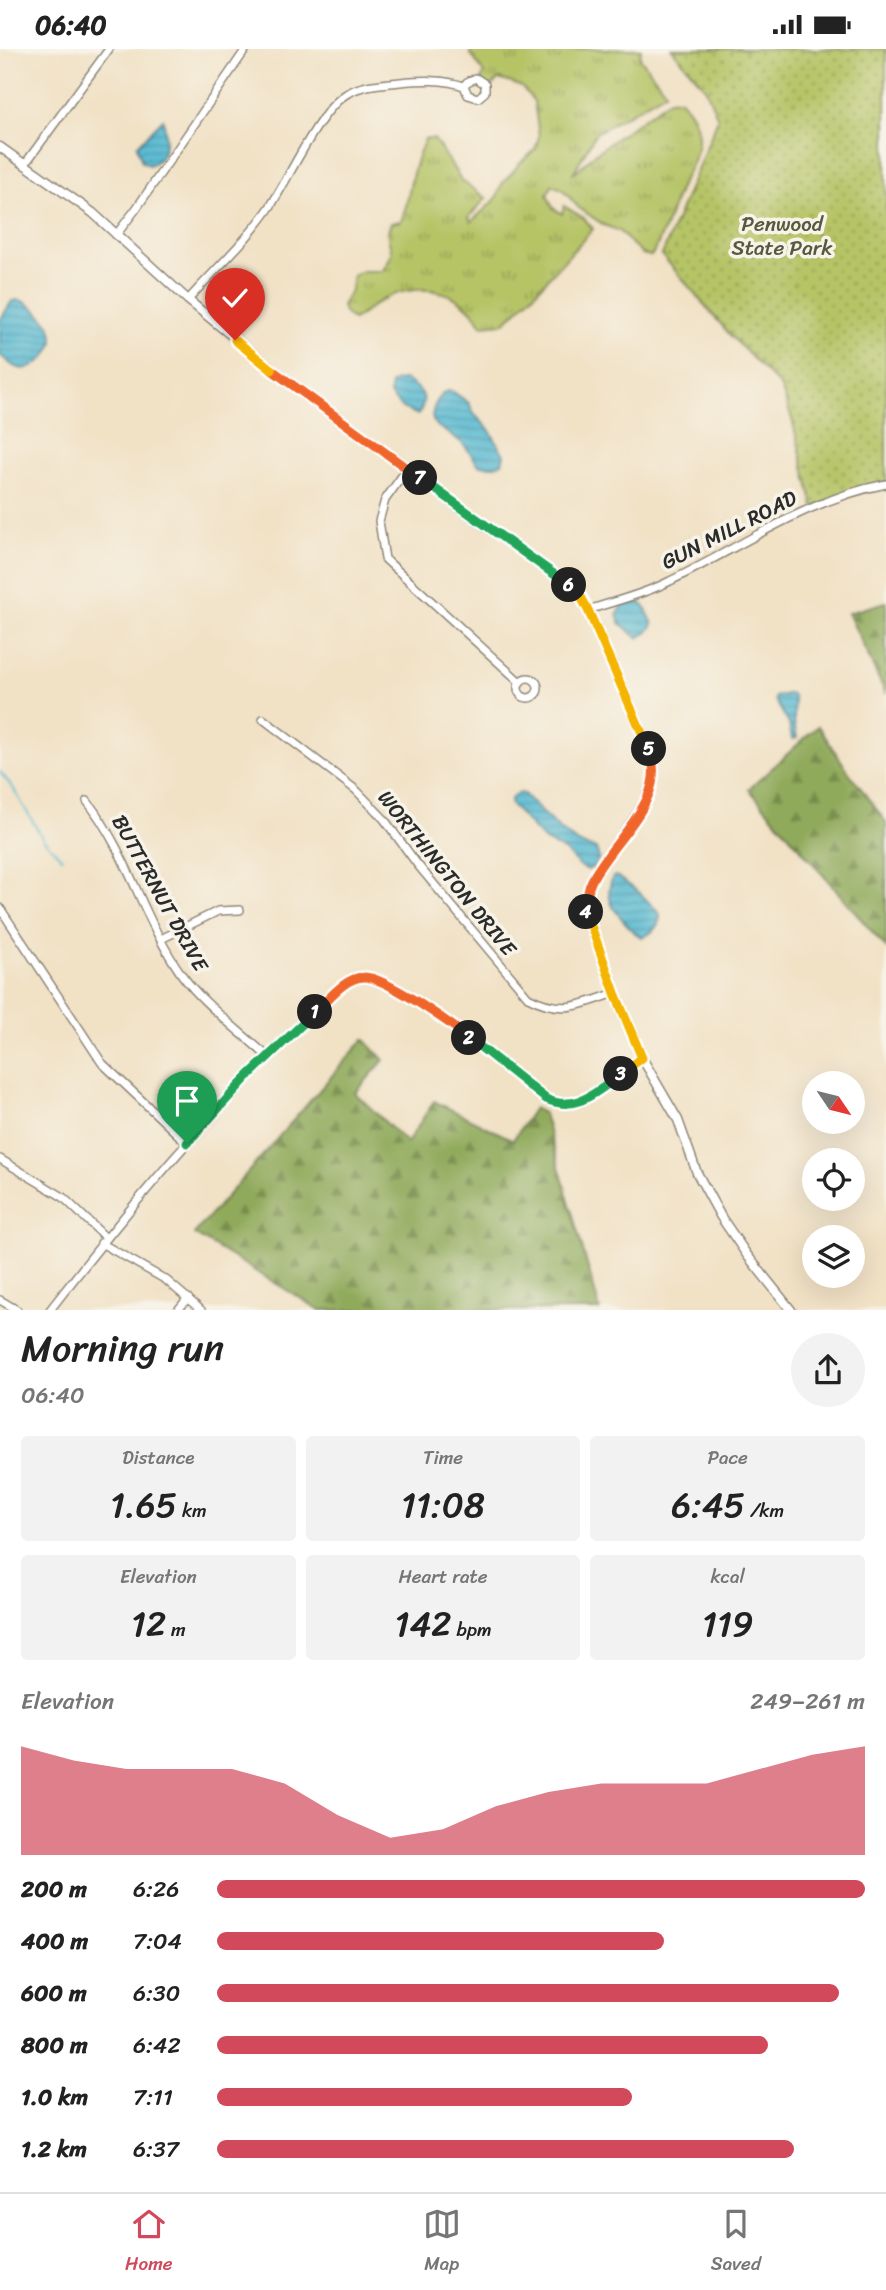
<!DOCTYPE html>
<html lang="en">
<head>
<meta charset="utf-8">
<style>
  body { margin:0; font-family:Sriracha,sans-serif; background:#f2f2f2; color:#222; height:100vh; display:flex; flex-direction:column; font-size:26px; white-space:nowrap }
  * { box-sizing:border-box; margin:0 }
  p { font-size:23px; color:#767676 }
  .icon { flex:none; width:38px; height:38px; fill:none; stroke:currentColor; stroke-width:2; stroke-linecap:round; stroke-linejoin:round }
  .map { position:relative; height:1261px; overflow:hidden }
  .details { display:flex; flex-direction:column; background:#fff; flex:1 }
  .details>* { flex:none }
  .needle { width:46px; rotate:125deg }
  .buttons { position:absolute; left:802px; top:1022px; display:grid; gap:14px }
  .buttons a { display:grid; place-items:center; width:63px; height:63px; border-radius:50%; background:#fff; box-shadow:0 7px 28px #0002; font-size:35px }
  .pin { position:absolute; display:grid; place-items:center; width:60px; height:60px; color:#fff; margin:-72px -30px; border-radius:50% 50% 50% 0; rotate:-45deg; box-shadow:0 0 7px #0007 }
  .pin .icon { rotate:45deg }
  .km { position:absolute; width:35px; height:35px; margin:-18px; border-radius:50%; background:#222; color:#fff; font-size:19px; line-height:35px; text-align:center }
  .round { display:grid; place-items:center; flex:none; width:74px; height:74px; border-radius:37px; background:#f2f2f2 }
  .overview { display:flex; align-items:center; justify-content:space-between; height:119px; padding:0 21px }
  h1 { font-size:38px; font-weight:600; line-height:52px }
  .stats { display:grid; grid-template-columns:repeat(3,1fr); gap:10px; height:119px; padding:7px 21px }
  .stats div { display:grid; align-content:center; border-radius:7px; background:#f2f2f2; text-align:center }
  .stats b { font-size:35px; font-weight:600 }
  .stats small { font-size:19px; font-weight:400 }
  .stats p { font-size:19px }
  .chart { height:196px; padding:14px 21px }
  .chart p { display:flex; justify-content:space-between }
  .chart svg { width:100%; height:126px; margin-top:7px; fill:#d1495b; opacity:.7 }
  ul { padding:0 21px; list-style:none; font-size:23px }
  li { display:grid; grid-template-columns:112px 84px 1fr; align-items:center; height:52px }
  li i { height:18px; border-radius:9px; background:#d1495b }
  .status { display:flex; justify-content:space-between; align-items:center; height:49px; padding:0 35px; background:#fff; direction:ltr }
  .status svg { height:19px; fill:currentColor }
  .menu { display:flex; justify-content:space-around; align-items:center; height:98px; border-top:2px solid #e0e0e0; background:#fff; font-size:19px; color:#767676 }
  .menu a { display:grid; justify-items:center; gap:4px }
  .menu .active { color:#d1495b }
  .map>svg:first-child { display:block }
  .grass { fill:url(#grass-tufts); stroke:#707848; stroke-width:2 }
  .forest { fill:url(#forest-firs); stroke:#5e6a43; stroke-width:2 }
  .park { fill:url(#park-dots); stroke:#707848; stroke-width:2 }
  .water { fill:url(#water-rules); stroke:#3f727e; stroke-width:2 }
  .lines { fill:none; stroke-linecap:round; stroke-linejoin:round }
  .stream { stroke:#53b8d1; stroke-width:2 }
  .minor-casing { stroke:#8e8678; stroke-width:10 }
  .tertiary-casing { stroke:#8e8678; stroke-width:11 }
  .minor { stroke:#fff; stroke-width:7 }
  .tertiary { stroke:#fff; stroke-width:8 }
  .split-1-casing { stroke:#fff; stroke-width:14 }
  .split-2-casing { stroke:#fff; stroke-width:14 }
  .split-3-casing { stroke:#fff; stroke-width:14 }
  .split-4-casing { stroke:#fff; stroke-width:14 }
  .split-5-casing { stroke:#fff; stroke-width:14 }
  .split-6-casing { stroke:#fff; stroke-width:14 }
  .split-7-casing { stroke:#fff; stroke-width:14 }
  .split-8-casing { stroke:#fff; stroke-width:14 }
  .split-9-casing { stroke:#fff; stroke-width:14 }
  .split-1 { stroke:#22a559; stroke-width:9 }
  .split-2 { stroke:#f0652b; stroke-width:9 }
  .split-3 { stroke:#22a559; stroke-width:9 }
  .split-4 { stroke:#f5b400; stroke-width:9 }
  .split-5 { stroke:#f0652b; stroke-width:9 }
  .split-6 { stroke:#f5b400; stroke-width:9 }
  .split-7 { stroke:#22a559; stroke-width:9 }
  .split-8 { stroke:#f0652b; stroke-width:9 }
  .split-9 { stroke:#f5b400; stroke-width:9 }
  .labels { text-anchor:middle; stroke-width:7; stroke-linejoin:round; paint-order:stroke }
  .park-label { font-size:21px; fill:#55593d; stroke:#f7f3e8 }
  .street-label { font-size:21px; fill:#2b2b2b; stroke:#f7f3e8 }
</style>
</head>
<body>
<div class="status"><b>06:40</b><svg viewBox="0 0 49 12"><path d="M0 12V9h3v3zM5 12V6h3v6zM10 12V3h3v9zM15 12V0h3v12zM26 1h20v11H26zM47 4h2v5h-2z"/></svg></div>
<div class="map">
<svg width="886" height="1261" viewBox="0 0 886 1261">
  <defs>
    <pattern id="grass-tufts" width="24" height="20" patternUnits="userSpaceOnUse" patternTransform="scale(1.75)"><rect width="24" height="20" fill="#b6c466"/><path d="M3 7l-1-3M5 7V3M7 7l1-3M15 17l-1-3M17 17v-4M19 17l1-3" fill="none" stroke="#949f54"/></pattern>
    <pattern id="forest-firs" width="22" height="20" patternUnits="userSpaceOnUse" patternTransform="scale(1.75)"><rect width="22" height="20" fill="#90aa5b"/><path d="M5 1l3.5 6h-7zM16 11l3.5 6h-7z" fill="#768b4b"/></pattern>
    <pattern id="park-dots" width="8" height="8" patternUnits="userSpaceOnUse" patternTransform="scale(1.75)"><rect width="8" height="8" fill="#b6c466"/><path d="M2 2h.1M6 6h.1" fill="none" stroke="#949f54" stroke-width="1.8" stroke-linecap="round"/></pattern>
    <pattern id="water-rules" width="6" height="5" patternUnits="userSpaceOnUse" patternTransform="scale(1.75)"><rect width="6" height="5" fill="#53b8d1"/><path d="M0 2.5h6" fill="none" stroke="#4596aa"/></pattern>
  </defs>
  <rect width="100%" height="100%" fill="#f7f3e8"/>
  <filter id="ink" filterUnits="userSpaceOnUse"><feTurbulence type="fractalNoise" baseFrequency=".0143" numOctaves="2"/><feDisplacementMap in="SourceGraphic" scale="14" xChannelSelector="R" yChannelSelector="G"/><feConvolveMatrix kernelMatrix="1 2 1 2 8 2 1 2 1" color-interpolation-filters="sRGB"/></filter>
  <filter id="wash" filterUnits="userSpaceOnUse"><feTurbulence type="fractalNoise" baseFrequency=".00686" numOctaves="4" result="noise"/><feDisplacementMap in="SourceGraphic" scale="28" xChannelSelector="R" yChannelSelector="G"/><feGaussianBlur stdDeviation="1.57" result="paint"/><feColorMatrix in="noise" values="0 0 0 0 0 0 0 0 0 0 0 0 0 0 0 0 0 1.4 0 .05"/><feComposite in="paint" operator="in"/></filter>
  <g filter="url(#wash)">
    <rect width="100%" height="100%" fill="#f1e1c5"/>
    <path class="grass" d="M471,0H641L640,9L666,43L596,84L572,126L596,104L669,51L680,50C690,62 698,73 698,89C699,105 688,121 681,136C671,160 665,185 651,207L642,205L619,182L604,176L579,159L562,140L552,136L547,146L553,159L562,165L564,157L584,169L593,180L531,248L504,274L482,276C461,242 427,233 390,247C376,252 366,264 353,271L344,264L342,257L351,241L353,227L362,222H382C403,194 380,198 391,174L401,172C407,159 408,147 411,133C414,118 419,104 425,90H434L462,132L486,149L469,168L471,173L496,150L502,135L521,113L535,101L539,87L534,52L521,37L499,30L492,37L485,38L481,31L484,24L470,4Z"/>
    <g class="forest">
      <polygon points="886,553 886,645 848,564"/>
      <polygon points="818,677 848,722 886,773 886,899 749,740"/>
      <polygon points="364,990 384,1011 355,1044 407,1094 434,1052 513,1091 534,1059 544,1065 600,1261 320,1261 194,1185"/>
    </g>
    <polygon class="park" points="672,0 886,0 886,435 814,458 792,370 781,338 731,287 662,206 718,70 706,40"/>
    <g class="water">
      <path d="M163,70C167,86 168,111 149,116L142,113L137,97Z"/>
      <path d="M20,251C32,256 51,272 53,286C55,303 35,323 18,319C11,317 5,310 0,306V271L12,252Z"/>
      <path d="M405,331C422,341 430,347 418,366L402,359L390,346L391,335L396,332Z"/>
      <path d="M447,342H452L469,354L474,365L489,380L504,406L502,414L495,417L479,416C473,408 468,400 462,394C447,379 423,380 436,354C440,348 441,345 447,342Z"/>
      <polygon points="640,553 645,558 653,575 648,583 638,589 620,574 617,565 624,555"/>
      <path d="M787,645H792C796,654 794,661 794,670C794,677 796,683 797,689L792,690L789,675L775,651V648Z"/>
      <path d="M520,744L524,745C537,759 568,791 585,797C589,798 593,798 596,800L599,809L593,818L588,821L581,818L564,801L545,792L511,756L510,752L514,746Z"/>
      <path d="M617,827L640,844L660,865C661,875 651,886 642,888C634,885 630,879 625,873C612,860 604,847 613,828Z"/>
    </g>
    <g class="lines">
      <polyline class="stream" points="0,723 13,739 43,790 62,809"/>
    </g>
  </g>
  <g filter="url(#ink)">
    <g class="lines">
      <g class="minor-casing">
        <g id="minor">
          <polyline points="25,115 109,0"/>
          <polyline points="116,186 136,160 246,0"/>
          <path d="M188,251C215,220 247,192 270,158C289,129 320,59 348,44C364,35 383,35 400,33C422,31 443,30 464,37L468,46L478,49L485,43V35L476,29L467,33L464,37"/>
          <polyline points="407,420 385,451 379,472 385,510 520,633"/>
          <path d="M588,561C615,552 645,545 670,532C741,498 807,450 886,435"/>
          <circle cx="528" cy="639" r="10"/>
          <path d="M263,670L356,741L384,770L417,815L528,948C563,966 580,956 615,944"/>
          <path d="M87,752C128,804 144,873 182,926C203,955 241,983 268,1008"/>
          <polyline points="0,859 102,1014 187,1094"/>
          <polyline points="161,890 218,862 240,861"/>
          <polyline points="0,1110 63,1148 106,1189"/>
          <polyline points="101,1194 166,1231 201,1261"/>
          <polyline points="0,1251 17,1261"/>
          <path d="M50,1261C128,1160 210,1062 303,974C318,961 345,927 365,928C388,929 459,981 478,996C495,1010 511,1023 528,1036C535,1042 541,1049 549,1052C559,1056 570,1055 581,1053L642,1009"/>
          <polyline points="178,1261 188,1249"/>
        </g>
      </g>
      <g class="tertiary-casing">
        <polyline id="tertiary" points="0,98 93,164 188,251 281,327 485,477 568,534 580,546 588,561 652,705 654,721 651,738 644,755 591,831 586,849 586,864 615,944 642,1009 678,1071 697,1124 721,1168 747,1206 791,1261"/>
      </g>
      <use href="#minor" class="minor"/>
      <use href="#tertiary" class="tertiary"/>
    </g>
  </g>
  <g class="lines" filter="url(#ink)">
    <g class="split-1-casing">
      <polyline id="split-1" points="187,1094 247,1028 315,963"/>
    </g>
    <g class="split-2-casing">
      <path id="split-2" d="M315,963C328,951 345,928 364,928C384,927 451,975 469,989"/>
    </g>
    <g class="split-3-casing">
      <path id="split-3" d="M469,989L546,1050C576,1064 598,1042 621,1025"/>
    </g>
    <g class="split-4-casing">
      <polyline id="split-4" points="586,863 615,944 642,1009 621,1025"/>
    </g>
    <g class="split-5-casing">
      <path id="split-5" d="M586,863C586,852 587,841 592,831C612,791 670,750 649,700"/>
    </g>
    <g class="split-6-casing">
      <polyline id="split-6" points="569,536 580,546 588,561 649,700"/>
    </g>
    <g class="split-7-casing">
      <polyline id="split-7" points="420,429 569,536"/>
    </g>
    <g class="split-8-casing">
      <polyline id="split-8" points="272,321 420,429"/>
    </g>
    <g class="split-9-casing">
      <polyline id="split-9" points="235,291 272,321"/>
    </g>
    <use href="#split-1" class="split-1"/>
    <use href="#split-2" class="split-2"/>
    <use href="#split-3" class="split-3"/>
    <use href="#split-4" class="split-4"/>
    <use href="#split-5" class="split-5"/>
    <use href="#split-6" class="split-6"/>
    <use href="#split-7" class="split-7"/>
    <use href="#split-8" class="split-8"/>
    <use href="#split-9" class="split-9"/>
  </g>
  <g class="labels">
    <g class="park-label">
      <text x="782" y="182">Penwood<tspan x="782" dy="24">State Park</tspan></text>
    </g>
    <g class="street-label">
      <text transform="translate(729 481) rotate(-27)" y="7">GUN MILL ROAD</text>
      <text transform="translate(447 824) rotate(51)" y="7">WORTHINGTON DRIVE</text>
      <text transform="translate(160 844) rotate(61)" y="7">BUTTERNUT DRIVE</text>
    </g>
  </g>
</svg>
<div class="buttons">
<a><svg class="needle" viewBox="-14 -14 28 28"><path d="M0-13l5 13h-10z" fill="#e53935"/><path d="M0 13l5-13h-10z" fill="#767676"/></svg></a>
<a><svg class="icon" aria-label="locate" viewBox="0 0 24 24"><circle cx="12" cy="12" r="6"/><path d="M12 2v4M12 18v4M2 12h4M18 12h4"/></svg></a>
<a><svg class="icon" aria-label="layers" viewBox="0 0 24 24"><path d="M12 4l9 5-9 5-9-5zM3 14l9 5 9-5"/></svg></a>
</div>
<div class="pin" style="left:187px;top:1094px;background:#1e9e55"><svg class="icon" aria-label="arrive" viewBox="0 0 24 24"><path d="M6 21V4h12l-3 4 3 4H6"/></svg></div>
<div class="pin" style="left:235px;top:291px;background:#d93025"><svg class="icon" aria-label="check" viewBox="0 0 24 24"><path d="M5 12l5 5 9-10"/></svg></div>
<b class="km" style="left:315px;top:963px">1</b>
<b class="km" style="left:469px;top:989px">2</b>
<b class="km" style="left:621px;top:1025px">3</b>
<b class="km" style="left:586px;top:863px">4</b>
<b class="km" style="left:649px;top:700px">5</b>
<b class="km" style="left:569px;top:536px">6</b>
<b class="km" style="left:420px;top:429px">7</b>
</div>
<section class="details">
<div class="overview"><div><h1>Morning run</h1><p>06:40</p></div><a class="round"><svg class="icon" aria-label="share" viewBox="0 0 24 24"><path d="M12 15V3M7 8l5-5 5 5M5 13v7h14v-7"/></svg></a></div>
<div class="stats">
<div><p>Distance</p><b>1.65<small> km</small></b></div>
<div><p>Time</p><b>11:08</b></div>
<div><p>Pace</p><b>6:45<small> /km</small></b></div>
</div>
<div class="stats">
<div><p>Elevation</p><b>12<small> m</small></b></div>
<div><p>Heart rate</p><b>142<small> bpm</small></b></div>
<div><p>kcal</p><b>119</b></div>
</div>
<div class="chart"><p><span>Elevation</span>249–261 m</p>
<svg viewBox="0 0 160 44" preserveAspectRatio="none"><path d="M0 44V6L10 11L20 14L30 14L40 14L50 19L60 30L70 38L80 35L90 27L100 22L110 19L120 19L130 19L140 14L150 9L160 6V44z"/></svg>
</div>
<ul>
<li><b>200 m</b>6:26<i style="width:100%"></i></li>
<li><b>400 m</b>7:04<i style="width:69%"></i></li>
<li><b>600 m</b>6:30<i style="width:96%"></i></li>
<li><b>800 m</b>6:42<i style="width:85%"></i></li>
<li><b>1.0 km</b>7:11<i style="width:64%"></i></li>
<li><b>1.2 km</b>6:37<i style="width:89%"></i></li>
</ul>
</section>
<nav class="menu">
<a class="active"><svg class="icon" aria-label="home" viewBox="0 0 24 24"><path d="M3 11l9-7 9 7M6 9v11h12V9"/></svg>Home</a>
<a><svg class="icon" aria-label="map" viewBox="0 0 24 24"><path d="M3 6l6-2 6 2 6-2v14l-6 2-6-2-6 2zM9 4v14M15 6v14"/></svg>Map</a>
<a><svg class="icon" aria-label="saved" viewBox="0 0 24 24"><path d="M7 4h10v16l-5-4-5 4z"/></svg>Saved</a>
</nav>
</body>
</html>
